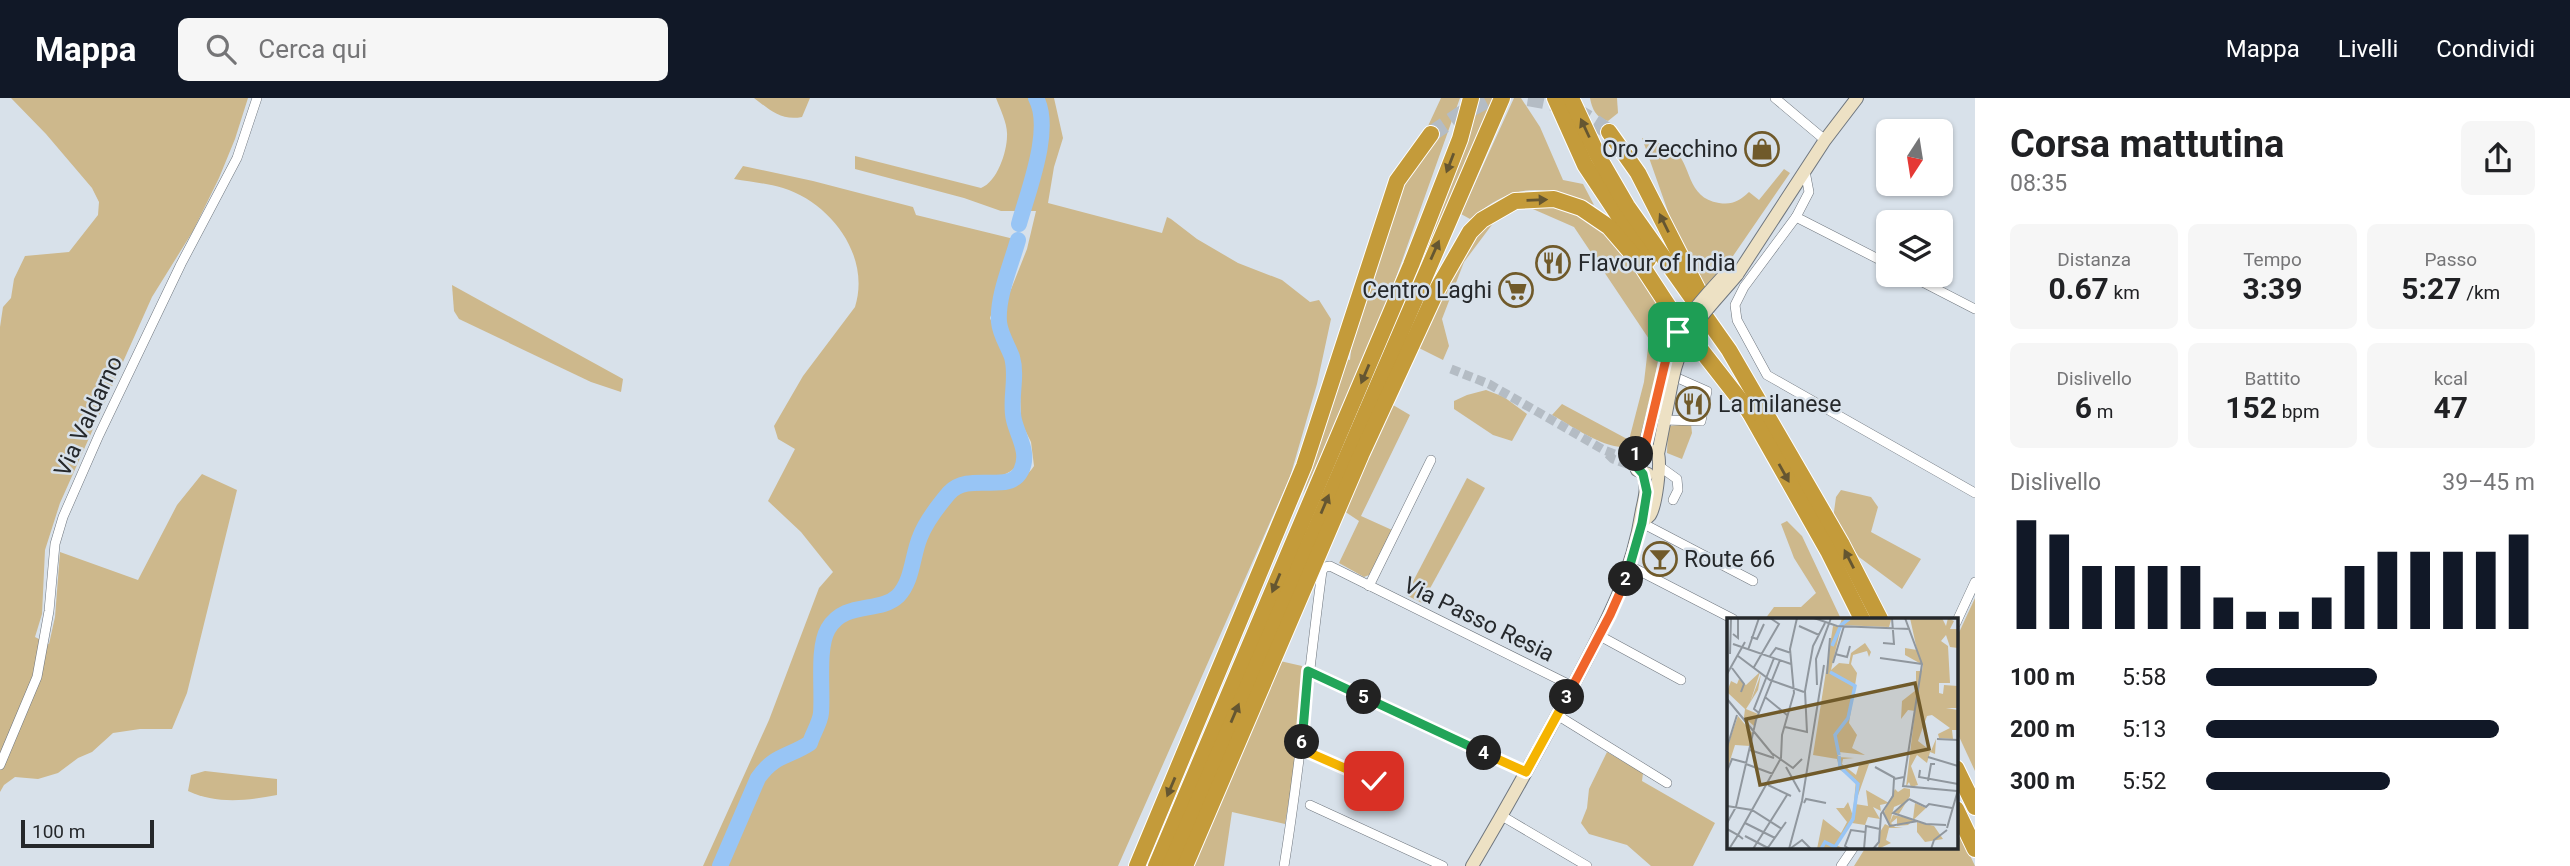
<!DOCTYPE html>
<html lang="it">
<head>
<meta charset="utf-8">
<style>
  body { margin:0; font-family:Roboto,sans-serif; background:#f6f6f6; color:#202124; height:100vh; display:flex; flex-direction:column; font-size:26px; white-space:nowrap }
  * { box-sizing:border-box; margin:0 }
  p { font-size:23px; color:#757577 }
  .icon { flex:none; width:38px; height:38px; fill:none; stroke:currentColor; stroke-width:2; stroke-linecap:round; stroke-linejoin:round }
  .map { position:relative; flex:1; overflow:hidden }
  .drawer { display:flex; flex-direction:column; background:#fff; width:595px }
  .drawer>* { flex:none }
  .needle { width:46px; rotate:192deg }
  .tools { position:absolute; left:1876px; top:21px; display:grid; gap:14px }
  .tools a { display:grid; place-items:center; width:77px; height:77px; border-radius:10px; background:#fff; box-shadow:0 2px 5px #0004; font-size:35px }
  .scale { position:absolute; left:21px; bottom:18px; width:133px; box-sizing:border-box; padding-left:7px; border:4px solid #25282b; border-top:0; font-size:19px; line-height:24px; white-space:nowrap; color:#25282b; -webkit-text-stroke:5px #d8e1ea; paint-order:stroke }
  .pin { position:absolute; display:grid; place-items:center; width:60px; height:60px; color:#fff; margin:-30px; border-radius:14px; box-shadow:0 4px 10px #0006 }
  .km { position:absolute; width:35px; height:35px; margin:-18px; border-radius:50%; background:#222; color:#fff; font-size:19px; line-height:35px; text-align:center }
  .round { display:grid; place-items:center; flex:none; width:74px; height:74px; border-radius:10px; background:#f6f6f6 }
  .head { display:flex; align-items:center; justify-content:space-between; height:119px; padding:0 35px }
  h1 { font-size:38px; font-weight:700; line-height:52px }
  .stats { display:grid; grid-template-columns:repeat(3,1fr); gap:10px; height:119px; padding:7px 35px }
  .stats div { display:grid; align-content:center; border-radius:10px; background:#f6f6f6; text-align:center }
  .stats b { font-size:30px; font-weight:700 }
  .stats small { font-size:19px; font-weight:400 }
  .stats p { font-size:19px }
  .chart { height:196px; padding:14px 35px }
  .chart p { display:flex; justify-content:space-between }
  .chart svg { width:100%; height:126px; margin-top:7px; stroke:#111827; stroke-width:6 }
  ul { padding:0 35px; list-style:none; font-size:23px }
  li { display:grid; grid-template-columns:112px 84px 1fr; align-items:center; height:52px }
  li i { height:18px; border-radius:9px; background:#111827 }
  header { display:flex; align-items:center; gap:42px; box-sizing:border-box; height:98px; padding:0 35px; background:#111827; color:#fff }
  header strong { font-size:33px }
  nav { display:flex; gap:38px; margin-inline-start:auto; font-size:24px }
  .search { width:490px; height:63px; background:#f6f6f6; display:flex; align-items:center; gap:18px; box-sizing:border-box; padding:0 24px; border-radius:10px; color:#757577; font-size:26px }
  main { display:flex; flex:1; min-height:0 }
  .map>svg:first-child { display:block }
  .green { fill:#cdb88c }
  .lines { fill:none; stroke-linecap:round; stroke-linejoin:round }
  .river { stroke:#98c5f5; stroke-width:16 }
  .street-tunnel { stroke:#b4bcc4; stroke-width:9; stroke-dasharray:9 4.5; stroke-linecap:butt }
  .highway-tunnel { stroke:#b4bcc4; stroke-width:16; stroke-dasharray:16 8; stroke-linecap:butt }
  .street-casing { stroke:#6f767e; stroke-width:10 }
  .secondary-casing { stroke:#6f767e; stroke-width:14 }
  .highway-casing { stroke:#fff; stroke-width:18 }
  .street { stroke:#fff; stroke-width:9 }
  .secondary { stroke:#ede1c4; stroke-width:12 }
  .highway { stroke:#c49b3a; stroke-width:16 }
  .secondary-bridge-casing { stroke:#6f767e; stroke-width:14; stroke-linecap:butt }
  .secondary-bridge { stroke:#ede1c4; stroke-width:12 }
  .oneway { fill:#655631 }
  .split-1-casing { stroke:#fff; stroke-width:14 }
  .split-2-casing { stroke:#fff; stroke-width:14 }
  .split-3-casing { stroke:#fff; stroke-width:14 }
  .split-4-casing { stroke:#fff; stroke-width:14 }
  .split-5-casing { stroke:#fff; stroke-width:14 }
  .split-6-casing { stroke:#fff; stroke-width:14 }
  .split-7-casing { stroke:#fff; stroke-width:14 }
  .split-1 { stroke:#f0652b; stroke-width:9 }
  .split-2 { stroke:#22a559; stroke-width:9 }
  .split-3 { stroke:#f0652b; stroke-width:9 }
  .split-4 { stroke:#f5b400; stroke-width:9 }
  .split-5 { stroke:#22a559; stroke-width:9 }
  .split-6 { stroke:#22a559; stroke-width:9 }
  .split-7 { stroke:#f5b400; stroke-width:9 }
  .labels { text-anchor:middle; stroke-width:5; stroke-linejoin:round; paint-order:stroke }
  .poi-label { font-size:23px; fill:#25282b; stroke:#d8e1ea; text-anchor:start }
  .street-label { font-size:23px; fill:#25282b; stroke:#d8e1ea }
  .inset-river { fill:none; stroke:#98c5f5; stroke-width:3.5 }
  .inset-road { fill:none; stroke:#90979e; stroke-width:2 }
  .view { fill:#705a2a; fill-opacity:0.15; stroke:#705a2a; stroke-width:3.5 }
  .inset-edge { fill:none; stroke:#25282b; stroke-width:3.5 }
</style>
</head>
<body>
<header>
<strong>Mappa</strong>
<div class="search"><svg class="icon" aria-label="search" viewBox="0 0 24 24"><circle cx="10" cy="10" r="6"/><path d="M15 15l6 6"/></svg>Cerca qui</div>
<nav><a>Mappa</a><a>Livelli</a><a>Condividi</a></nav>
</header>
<main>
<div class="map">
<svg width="1975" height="768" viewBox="0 0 1975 768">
  <rect width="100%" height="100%" fill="#d8e1ea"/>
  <g class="green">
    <polygon points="11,0 248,0 235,41 219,80 193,133 152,199 60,405 45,452 42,516 35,539 49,546 55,519 60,454 138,482 177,407 202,376 237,392 187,595 172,631 140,631 113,635 92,654 78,660 58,675 38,681 15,679 4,687 0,694 0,229 3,209 11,200 14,181 25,158 69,154 98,117 99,104 92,90 46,36"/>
    <path d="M754,0H810L802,19C781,23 770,12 754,0Z"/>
    <path d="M996,0H1054L1063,40L1054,69L1048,105L1162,135L1167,119L1171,121L1197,141L1238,165L1282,182L1310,204L1319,202L1331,221L1317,286L1290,379L1118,768H703L769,622L819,490L833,474L801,434L768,403L795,351L778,341L774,328L803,278L855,209C871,158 831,105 783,90C767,85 750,84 734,81L743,68L813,83L913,109L916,117L1014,141L1006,175L990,220C1002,250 1019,283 1005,314L1016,343L1018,367C994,390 982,371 961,382C941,393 931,416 920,434L923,439C928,431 951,399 956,395C982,376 1013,400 1034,368L1031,344L1021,324L1019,263L1002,214L1027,151L1036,113H1001L964,100L855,71V58L981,90C997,84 1007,54 1007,38C1008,26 1000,11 996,0Z"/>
    <polygon points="1441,0 1460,0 1394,185 1362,265 1303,397 1346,261 1350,262 1352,243 1369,198 1401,89 1433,40 1428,28"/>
    <polygon points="1477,0 1495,0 1424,166 1419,164"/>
    <path d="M1514,0H1521L1540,29L1563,82L1583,86L1594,107C1540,86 1516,84 1470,121L1461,116Z"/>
    <path d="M1590,0H1617L1618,15L1608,23C1596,20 1592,11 1590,0Z"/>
    <path d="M1642,40C1651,43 1666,46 1674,52C1692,66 1686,100 1719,105C1733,107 1739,103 1749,94L1759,102L1784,71L1790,75L1720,177L1703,191L1671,122Z"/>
    <path d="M1538,104C1556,108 1573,112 1589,122C1618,140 1651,195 1673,224L1661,244L1646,334C1643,338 1640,344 1635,346C1614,359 1571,327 1552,317L1562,306L1629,342L1644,284L1649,241L1574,129L1526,108Z"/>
    <polygon points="1497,120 1464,164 1442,221 1449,248 1443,262 1419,250 1460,158 1477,133"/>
    <polygon points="452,187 623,281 621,294 591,284 459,221 454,213"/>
    <polygon points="1486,292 1504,299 1527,316 1512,343 1493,337 1454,311 1454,303 1467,297"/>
    <polygon points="1393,307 1410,317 1361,418 1392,432 1369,477 1364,479 1339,465 1359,423 1344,413"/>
    <polygon points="1691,326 1692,335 1682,361 1667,355 1668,328"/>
    <polygon points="1467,380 1485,390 1422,505 1406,497"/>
    <polygon points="1841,392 1871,399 1878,409 1871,434 1921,461 1902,491 1859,459 1833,421 1836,399"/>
    <polygon points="1787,423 1802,438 1841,521 1765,521 1774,509 1801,509 1816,495 1794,460 1781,426"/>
    <polygon points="1975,500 1975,673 1956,632 1956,541"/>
    <polygon points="1280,563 1302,568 1295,666 1285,726 1232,714 1224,768 1191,768"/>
    <polygon points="1607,654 1643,675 1642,683 1715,725 1693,768 1651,768 1627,747 1589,736 1581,725 1587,710 1589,691"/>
    <path d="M205,673L277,681V697C247,703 215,706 188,693L191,677Z"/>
    <polygon points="1956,727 1975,768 1854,768 1866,749 1956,749"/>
  </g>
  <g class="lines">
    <g class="river">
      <path d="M1019,126C1028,93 1053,31 1036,0"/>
      <path d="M720,768L758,680C775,656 789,659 810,645C813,635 820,625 821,615C823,592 817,550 828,531C845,502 879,516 898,498C913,482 912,458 920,439C926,423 938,408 949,395C969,373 1009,397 1021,373C1030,355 1018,339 1014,322C1009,302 1018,280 1012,259C1008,248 1000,236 999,224C997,199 1011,167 1018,142"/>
    </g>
    <g class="street-tunnel">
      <polyline points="1451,271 1489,286 1604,352 1617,357 1636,356"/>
      <polyline points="1608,356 1613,361 1635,369"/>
    </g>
    <g class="highway-tunnel">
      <path d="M1528,0C1565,6 1578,12 1609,34"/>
      <polyline points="1431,36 1461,16 1491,0"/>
    </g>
    <g class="street-casing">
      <g id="street">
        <polyline points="1775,0 1825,42"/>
        <polyline points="1805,73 1809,94 1796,119 1888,166"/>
        <polyline points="1796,119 1744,189 1735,207 1737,222 1767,277 1975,395"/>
        <polyline points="1909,177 1975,211"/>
        <polyline points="1664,322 1701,323 1707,293 1673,278"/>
        <polyline points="1659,368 1677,381 1678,392 1673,402"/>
        <polyline points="1642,425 1753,483"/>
        <polyline points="1630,468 1733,521"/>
        <polyline points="1369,488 1431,362"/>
        <polyline points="1956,525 1975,484"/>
        <polyline points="1600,538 1681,582"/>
        <polyline points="1308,573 1526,674"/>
        <polyline points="1557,617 1667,685"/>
        <polyline points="1301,651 1374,683"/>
        <polyline points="0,667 37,579 49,513 55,446 63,419 99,337 181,166 237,60 257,0"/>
        <polyline points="1310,707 1443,768"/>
        <polyline points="1502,718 1587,768"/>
        <path d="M1284,768C1300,670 1309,571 1322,473L1325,469L1330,468L1572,588"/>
        <polyline points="1841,768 1854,749"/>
      </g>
    </g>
    <g class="secondary-casing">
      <g id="secondary">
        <polyline points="1737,177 1825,42 1857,0"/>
        <polyline points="1644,351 1662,282"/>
        <polyline points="1648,376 1637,372 1634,363 1638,354 1649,351"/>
        <path d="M1642,425C1643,424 1649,418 1650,417C1656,408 1661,366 1658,356L1672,284"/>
        <path d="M1472,768C1506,711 1538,653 1569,595C1602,532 1631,483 1642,412C1645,398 1648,390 1643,376"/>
      </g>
    </g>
    <g class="highway-casing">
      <g id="highway">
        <polyline points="1555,0 1585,67 1648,162"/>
        <polyline points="1571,0 1598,58 1627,108 1729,252 1841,445 1880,521"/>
        <polyline points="1609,34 1638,75 1702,200"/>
        <polyline points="1746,308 1828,453 1862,521"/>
        <polyline points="1956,670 1975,709"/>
        <polyline points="1956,711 1975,751"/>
        <polyline points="1137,768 1304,368 1397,83 1431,36"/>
        <polyline points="1156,768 1411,167 1460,41 1471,0"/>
        <polyline points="1170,768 1502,0"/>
        <polyline points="1185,768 1361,357 1438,190 1470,134 1482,122 1515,103 1554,101 1581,110 1609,129 1640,165 1676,220 1751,316"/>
      </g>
    </g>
    <use href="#street" class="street"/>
    <use href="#secondary" class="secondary"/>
    <use href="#highway" class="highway"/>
    <g class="secondary-bridge-casing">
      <g id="secondary-bridge">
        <path d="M1662,282C1672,231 1696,208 1730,171"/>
        <path d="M1672,284C1682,232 1705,215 1737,177"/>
      </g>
    </g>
    <use href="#secondary-bridge" class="secondary-bridge"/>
  </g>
  <defs><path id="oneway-solid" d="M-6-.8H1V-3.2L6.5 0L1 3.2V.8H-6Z" transform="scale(1.75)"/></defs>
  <g class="oneway">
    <use href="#oneway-solid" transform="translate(1585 30) rotate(-115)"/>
    <use href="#oneway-solid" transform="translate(1450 65) rotate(111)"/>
    <use href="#oneway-solid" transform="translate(1537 102) rotate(-2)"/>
    <use href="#oneway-solid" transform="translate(1664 125) rotate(-116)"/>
    <use href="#oneway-solid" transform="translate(1435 152) rotate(-66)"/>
    <use href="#oneway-solid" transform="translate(1365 276) rotate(113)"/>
    <use href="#oneway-solid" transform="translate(1784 375) rotate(61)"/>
    <use href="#oneway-solid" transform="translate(1325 406) rotate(-67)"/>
    <use href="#oneway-solid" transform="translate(1849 461) rotate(-117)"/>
    <use href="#oneway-solid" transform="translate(1276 485) rotate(113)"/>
    <use href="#oneway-solid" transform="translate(1235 615) rotate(-67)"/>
    <use href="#oneway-solid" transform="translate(1171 689) rotate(113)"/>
  </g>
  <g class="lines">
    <g class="split-1-casing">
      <polyline id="split-1" points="1636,356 1644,351 1646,345 1666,261 1678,234"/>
    </g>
    <g class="split-2-casing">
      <polyline id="split-2" points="1626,481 1642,425 1647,394 1643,376 1634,366 1636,356"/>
    </g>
    <g class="split-3-casing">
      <polyline id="split-3" points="1567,599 1610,517 1626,481"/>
    </g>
    <g class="split-4-casing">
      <polyline id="split-4" points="1484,655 1526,674 1567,599"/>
    </g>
    <g class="split-5-casing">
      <polyline id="split-5" points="1364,599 1484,655"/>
    </g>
    <g class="split-6-casing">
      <polyline id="split-6" points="1302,644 1308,573 1364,599"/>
    </g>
    <g class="split-7-casing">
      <polyline id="split-7" points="1302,644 1301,651 1374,683"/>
    </g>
    <use href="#split-1" class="split-1"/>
    <use href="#split-2" class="split-2"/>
    <use href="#split-3" class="split-3"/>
    <use href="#split-4" class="split-4"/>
    <use href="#split-5" class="split-5"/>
    <use href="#split-6" class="split-6"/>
    <use href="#split-7" class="split-7"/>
  </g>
  <defs>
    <g id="shop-ring" transform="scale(1.75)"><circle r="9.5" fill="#d8e1ea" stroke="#705a2a" stroke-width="1.5"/><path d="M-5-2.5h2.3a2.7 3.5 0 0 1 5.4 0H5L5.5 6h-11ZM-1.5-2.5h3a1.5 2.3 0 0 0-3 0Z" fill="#705a2a"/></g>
    <g id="restaurant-ring" transform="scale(1.75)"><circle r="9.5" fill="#d8e1ea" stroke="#705a2a" stroke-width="1.5"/><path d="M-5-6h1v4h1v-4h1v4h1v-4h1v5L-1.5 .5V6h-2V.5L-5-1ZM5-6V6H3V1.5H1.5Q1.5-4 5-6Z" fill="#705a2a"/></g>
    <g id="supermarket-ring" transform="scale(1.75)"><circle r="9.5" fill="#d8e1ea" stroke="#705a2a" stroke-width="1.5"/><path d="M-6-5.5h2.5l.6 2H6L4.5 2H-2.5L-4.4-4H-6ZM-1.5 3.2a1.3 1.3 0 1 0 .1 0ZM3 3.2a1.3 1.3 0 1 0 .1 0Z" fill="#705a2a"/></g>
    <g id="bar-ring" transform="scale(1.75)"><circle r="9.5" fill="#d8e1ea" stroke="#705a2a" stroke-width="1.5"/><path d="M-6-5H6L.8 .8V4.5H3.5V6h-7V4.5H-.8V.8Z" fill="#705a2a"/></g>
  </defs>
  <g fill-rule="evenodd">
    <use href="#shop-ring" x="1762" y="51"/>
    <use href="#restaurant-ring" x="1553" y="165"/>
    <use href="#supermarket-ring" x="1516" y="192"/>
    <use href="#restaurant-ring" x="1693" y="306"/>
    <use href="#bar-ring" x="1660" y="461"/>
  </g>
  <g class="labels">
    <g class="poi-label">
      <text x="1738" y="59" text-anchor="end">Oro Zecchino</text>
      <text x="1578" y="173">Flavour of India</text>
      <text x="1492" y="200" text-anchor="end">Centro Laghi</text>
      <text x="1718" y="314">La milanese</text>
      <text x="1684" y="469">Route 66</text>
    </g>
    <g class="street-label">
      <text transform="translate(88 318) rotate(-65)" y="8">Via Valdarno</text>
      <text transform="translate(1479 521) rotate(26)" y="8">Via Passo Resia</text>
    </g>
  </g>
  <g transform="translate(1727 520)">
    <rect width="231" height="231" fill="#d8e1ea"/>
    <path d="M115,0H164V2L162,9L113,7ZM183,0H215L219,8L221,0L227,3L223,11H231V30L223,29L219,17L214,23L221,28L223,65H212V75L216,76L217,67L231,68V90H219L231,92V112H225L226,121L212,120L211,116L223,110L205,97L200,98L191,123L204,133L209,121L208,136L203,134L200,145L190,137L184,148L191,167L184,169L182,164L179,169L188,93L181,92L174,101L175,83L189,72V53H195L196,47L178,37V30L190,32ZM106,8L114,9L104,52L112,45L122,46L124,35L138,25L144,34L142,39L140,33L126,37L124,46L130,55L122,105L130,117L125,130L138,137L112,134L111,139L127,140L116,141L115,146L129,157L133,144L142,146L128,186L141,188L139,172L162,185L153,187L154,193L146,189L153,201L141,199L138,207L125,205L129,162L113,152L110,141L86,137ZM33,54L23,85L34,56L31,72L19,91L31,96L27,108L17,99L18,91L0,74L4,63L10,66L12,61L19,67ZM11,98L26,116L23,128L8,127L0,152V130ZM177,170L183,171V178L172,196L167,195L174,186L167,189L163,204L166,197L186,201L188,185L199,190L181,207L170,208V200L164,205L168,209L176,210H162L159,222L164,225L151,231L153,214L158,206L162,208L157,194L168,171L171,174ZM121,184L126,198L109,227L118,231H90L96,201L114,215L120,204L109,190H117ZM190,204L207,208L216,221L198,224L190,214Z" fill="#cdb88c"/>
    <path class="inset-river" d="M105,28L114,7L123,0M103,54L128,68L121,100L108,117L112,137M94,231L98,224L108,229L126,201L131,166L113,149L112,138"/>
    <path class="inset-road" d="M87,0L110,8L183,11M178,0L195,46L176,168L230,173M72,8L92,17M6,16L11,20V0M24,19L30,21L37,6M156,25L167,26L165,0M6,26L64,46M21,32L32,0M3,36L4,0M108,36L120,39L123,28M11,38L43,62L77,74M43,38L49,30L64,35M153,40L195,46M106,45L117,8M27,49L52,6L43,0M5,50L17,66L14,74M0,56L18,24M100,56L103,20M90,67L89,41L104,0M38,79L60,97M0,81L47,138M32,95L27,91L47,40M58,109L80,114L78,73L86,28L98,5M210,121L231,122M0,129L10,97M23,132L47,140M46,136L66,150L75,141M201,139L231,148M19,146L46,156M59,149L73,174M148,149L168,160M193,152L192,159L231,166M0,153L5,141L20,145M201,163L204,146H208M41,167L64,178M182,181L166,195L199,206L219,207M182,181L199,189L202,186L225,190M77,185L79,181L99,185M0,188L25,192L55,211M156,194L163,208L191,203M0,205L9,189L29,102L53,42M18,205L48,220M220,210L231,172M0,211L11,217L2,231M18,218L41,230M16,221L11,217L54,140L55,117L67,75L63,31L70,0M64,230L75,222L84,231M26,231L60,177M40,231L59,204M62,231L75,183L97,47M122,231L118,228L124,212L138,214M137,231L139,208L153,211M146,231L152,224L154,196L166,178L167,161L177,159M204,231L207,222L220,212"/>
    <path class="view" d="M188,65L202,131L33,167L19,101Z"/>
    <rect width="231" height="231" class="inset-edge"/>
  </g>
</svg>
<div class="tools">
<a><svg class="needle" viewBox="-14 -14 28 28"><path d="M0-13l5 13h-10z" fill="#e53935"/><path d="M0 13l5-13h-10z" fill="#757577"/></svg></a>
<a><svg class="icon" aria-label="layers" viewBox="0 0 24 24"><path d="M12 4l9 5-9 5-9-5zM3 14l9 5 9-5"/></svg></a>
</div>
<div class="scale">100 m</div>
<div class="pin" style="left:1678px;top:234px;background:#1e9e55"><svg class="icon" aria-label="arrive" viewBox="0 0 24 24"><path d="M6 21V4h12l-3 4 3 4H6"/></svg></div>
<div class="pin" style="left:1374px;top:683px;background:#d93025"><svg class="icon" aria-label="check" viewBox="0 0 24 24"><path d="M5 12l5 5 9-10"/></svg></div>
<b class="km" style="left:1636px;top:356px">1</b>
<b class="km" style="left:1626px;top:481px">2</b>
<b class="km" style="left:1567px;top:599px">3</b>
<b class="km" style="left:1484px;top:655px">4</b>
<b class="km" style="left:1364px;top:599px">5</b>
<b class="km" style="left:1302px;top:644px">6</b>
</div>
<section class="drawer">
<div class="head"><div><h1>Corsa mattutina</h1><p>08:35</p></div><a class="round"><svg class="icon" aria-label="share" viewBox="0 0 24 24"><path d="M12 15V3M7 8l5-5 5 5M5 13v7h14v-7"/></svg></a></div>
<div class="stats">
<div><p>Distanza</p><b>0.67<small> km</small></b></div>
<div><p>Tempo</p><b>3:39</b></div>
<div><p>Passo</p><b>5:27<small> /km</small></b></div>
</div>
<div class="stats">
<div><p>Dislivello</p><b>6<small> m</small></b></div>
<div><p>Battito</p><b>152<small> bpm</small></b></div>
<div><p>kcal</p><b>47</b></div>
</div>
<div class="chart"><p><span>Dislivello</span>39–45 m</p>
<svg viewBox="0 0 160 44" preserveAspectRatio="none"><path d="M5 44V6M15 44V11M25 44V22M35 44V22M45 44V22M55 44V22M65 44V33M75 44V38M85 44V38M95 44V33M105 44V22M115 44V17M125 44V17M135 44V17M145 44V17M155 44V11"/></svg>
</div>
<ul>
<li><b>100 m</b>5:58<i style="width:52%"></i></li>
<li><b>200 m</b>5:13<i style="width:89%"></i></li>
<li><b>300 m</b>5:52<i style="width:56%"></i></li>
</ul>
</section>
</main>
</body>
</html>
